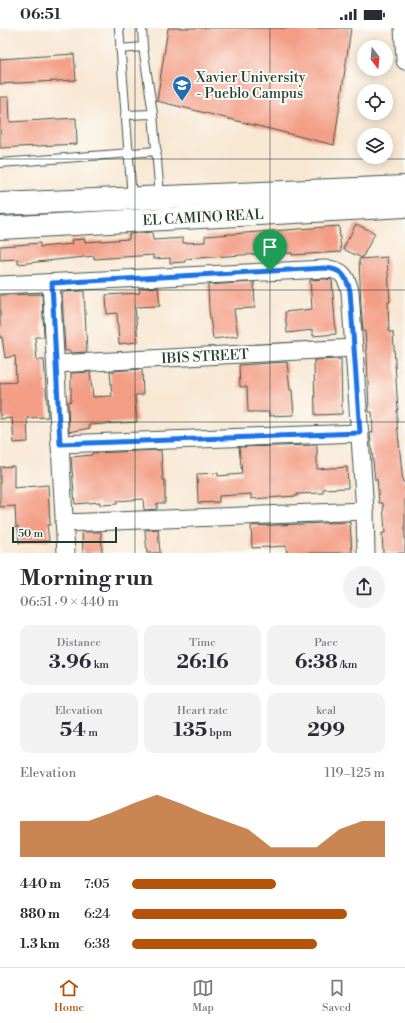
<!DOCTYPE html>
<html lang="en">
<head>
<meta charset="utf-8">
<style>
  body { margin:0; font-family:"Libre Bodoni",serif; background:#f2f2f3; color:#2b2b33; height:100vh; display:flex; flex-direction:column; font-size:15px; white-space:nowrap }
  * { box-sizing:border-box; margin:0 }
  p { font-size:13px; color:#7c7c81 }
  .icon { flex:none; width:22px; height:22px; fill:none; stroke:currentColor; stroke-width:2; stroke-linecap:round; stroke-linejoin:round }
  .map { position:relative; height:525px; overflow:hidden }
  .sheet { display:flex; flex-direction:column; background:#fff; flex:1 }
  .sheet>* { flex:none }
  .needle { width:26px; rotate:164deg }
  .buttons { position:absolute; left:357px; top:12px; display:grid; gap:8px }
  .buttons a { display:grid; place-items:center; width:36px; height:36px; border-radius:50%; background:#fff; box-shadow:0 2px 10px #0003; font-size:20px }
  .scale { position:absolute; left:12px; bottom:10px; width:105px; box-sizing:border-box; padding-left:4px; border:2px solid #1f3d34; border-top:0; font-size:11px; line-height:14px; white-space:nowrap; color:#1f3d34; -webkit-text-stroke:3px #fdfcf7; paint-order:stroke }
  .pin { position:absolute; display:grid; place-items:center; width:34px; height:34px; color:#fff; margin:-41px -17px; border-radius:50% 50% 50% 0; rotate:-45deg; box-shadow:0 0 4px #0007 }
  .pin .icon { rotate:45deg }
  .round { display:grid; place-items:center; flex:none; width:42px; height:42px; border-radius:21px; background:#f2f2f3 }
  .head { display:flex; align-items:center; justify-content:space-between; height:68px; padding:0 20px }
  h1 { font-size:22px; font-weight:700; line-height:30px }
  .figures { display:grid; grid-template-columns:repeat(3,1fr); gap:6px; height:68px; padding:4px 20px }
  .figures div { display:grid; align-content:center; border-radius:10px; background:#f2f2f3; text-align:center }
  .figures b { font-size:20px; font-weight:700 }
  .figures small { font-size:11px; font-weight:400 }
  .figures p { font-size:11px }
  .chart { height:112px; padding:8px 20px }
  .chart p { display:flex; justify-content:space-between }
  .chart svg { width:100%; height:72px; margin-top:4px; fill:#b45309; opacity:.7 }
  ul { padding:0 20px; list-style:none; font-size:13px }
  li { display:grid; grid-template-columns:64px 48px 1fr; align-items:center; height:30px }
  li i { height:10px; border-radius:5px; background:#b45309 }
  .status { display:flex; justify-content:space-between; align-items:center; height:28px; padding:0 20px; background:#fff; direction:ltr }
  .status svg { height:11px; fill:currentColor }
  .menu { display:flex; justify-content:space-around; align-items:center; height:56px; border-top:1px solid #e1e1e2; background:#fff; font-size:11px; color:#7c7c81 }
  .menu a { display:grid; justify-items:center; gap:2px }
  .menu .active { color:#b45309 }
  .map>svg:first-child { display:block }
  .building { fill:#f39d85 }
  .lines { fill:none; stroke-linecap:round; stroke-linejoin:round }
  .lane-casing { stroke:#40564c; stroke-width:10 }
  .street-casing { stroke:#40564c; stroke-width:19 }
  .secondary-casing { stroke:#40564c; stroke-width:24 }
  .lane { stroke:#fff; stroke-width:8 }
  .street { stroke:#fff; stroke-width:17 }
  .secondary { stroke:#fff; stroke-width:22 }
  .route-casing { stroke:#fff; stroke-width:8 }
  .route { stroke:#1a73e8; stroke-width:5 }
  .grid { fill:none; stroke:#1f3d34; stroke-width:1; stroke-opacity:0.55 }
  .labels { text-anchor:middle; stroke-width:4; stroke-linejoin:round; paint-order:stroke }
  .poi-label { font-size:14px; fill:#1f3d34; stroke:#fdfcf7; text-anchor:start }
  .street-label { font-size:14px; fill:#1f3d34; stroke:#fdfcf7 }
</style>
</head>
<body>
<div class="status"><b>06:51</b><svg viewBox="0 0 49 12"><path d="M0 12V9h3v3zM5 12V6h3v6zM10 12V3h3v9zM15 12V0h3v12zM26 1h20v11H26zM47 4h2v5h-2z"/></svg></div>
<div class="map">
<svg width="405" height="525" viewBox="0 0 405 525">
  <rect width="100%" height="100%" fill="#fdfcf7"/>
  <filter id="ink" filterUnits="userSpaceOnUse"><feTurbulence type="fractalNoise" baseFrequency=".025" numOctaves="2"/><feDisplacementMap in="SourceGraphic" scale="8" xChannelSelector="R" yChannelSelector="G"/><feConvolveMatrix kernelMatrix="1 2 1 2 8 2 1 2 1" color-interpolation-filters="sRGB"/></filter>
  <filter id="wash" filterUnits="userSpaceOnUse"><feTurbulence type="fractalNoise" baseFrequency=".012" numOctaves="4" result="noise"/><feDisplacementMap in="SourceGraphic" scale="16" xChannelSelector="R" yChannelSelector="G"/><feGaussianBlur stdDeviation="0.9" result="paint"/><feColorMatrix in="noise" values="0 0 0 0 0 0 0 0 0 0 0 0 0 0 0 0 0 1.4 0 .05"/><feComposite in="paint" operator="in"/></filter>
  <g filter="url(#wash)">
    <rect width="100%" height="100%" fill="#f8e7d3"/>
    <g id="blocks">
      <g class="building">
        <polygon points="168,0 351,0 334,117 157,73"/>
        <polygon points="74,26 76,52 0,56 0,31"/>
        <polygon points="0,69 9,69 10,94 76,90 77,116 0,120"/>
        <polygon points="356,196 375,205 362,230 343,221"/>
        <polygon points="339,198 341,224 292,227 292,225 241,227 185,231 185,234 170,235 170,230 153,231 153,227 94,231 94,228 18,236 18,231 0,232 0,218 16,217 40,215 40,219 72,216 71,212 85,211 85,214 129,211 129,206 152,204 153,212 183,210 183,215 205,214 205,208"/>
        <polygon points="387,229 390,274 388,274 389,304 393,304 398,382 397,382 397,395 403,454 405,454 405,525 383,525 382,505 385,505 383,475 379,475 377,451 375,452 370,405 373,404 372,384 369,384 367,327 365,303 363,303 361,278 359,231"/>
        <polygon points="325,251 332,252 336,306 313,308 313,302 287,305 285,284 312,281 310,252"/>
        <polygon points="254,254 255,280 234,281 238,308 213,311 209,282 208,257"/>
        <polygon points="158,259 160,278 135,279 138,314 119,316 117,285 107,286 106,267 140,265 139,260"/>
        <polygon points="84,263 87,324 70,325 70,323 65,323 62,264"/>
        <polygon points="42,266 44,309 35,309 37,332 44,332 48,389 27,390 28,414 14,415 12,390 0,391 0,355 16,354 15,328 5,330 2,309 0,310 0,267"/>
        <polygon points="341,331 342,386 315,387 314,332"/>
        <polygon points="287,334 290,362 292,362 294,387 269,388 269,384 248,384 247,359 240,359 239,337"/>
        <polygon points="142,341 143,367 135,367 137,394 89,397 90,400 69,404 68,374 71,373 71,345 90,344 93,369 112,368 110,343"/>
        <polygon points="317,417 317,441 347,439 348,460 323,461 323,465 297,466 297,468 251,471 251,466 219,468 219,474 198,475 197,446 218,445 218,448 242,446 239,419"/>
        <polygon points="161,422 163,452 165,452 165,475 157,475 157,481 144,482 143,471 117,473 117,476 100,477 100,474 75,476 71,429 92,427 92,425"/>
        <polygon points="14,438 14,460 48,457 50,497 47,497 49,513 19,515 18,498 16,499 15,478 0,479 0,439"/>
        <polygon points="350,494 352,525 287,525 286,518 252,520 251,498"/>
        <polygon points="158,501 160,525 147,525 145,502"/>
        <polygon points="82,504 101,504 102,524 83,525"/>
      </g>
    </g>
  </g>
  <g filter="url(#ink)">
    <use href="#blocks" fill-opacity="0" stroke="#40564c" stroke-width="1"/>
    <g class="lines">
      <g class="lane-casing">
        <g id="lane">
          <polyline points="119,0 132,170"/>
          <polyline points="142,0 143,19 153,86 160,168"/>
          <polyline points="120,21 143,19"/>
          <polyline points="125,87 153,86"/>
          <polyline points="0,135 157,123"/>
        </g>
      </g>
      <g class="street-casing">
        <g id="street">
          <polyline points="403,0 405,33"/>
          <polyline points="51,255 66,525"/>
          <path d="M0,257L325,241C341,241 346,247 350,263L365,483L366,525"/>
          <polyline points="56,336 354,320"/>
          <polyline points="60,416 360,405"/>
          <polyline points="64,495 365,483"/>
        </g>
      </g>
      <g class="secondary-casing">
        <g id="secondary">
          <polyline points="0,176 405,159"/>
          <polyline points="0,200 405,178"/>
        </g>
      </g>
      <use href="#lane" class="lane"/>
      <use href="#street" class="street"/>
      <use href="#secondary" class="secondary"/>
    </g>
  </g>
  <g class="lines" filter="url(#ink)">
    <g class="route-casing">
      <path id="route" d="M325,240C341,241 346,247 350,263L360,405L60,416L52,255Z"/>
    </g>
    <use href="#route" class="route"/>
  </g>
  <path class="grid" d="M135,0V525M270,0V525M0,131H405M0,262H405M0,394H405"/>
  <defs>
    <g id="school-pin" transform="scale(1)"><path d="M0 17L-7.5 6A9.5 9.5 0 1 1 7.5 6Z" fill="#1f6fb2" stroke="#fdfcf7"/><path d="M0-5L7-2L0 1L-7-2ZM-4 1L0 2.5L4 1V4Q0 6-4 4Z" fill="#fff"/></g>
  </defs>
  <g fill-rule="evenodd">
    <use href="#school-pin" x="182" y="57"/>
  </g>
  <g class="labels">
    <g class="poi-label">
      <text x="196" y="54">Xavier University<tspan x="196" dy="16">- Pueblo Campus</tspan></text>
    </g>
    <g class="street-label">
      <text transform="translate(203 189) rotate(-3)" y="5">EL CAMINO REAL</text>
      <text transform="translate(205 328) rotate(-3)" y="5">IBIS STREET</text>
    </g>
  </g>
</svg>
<div class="buttons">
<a><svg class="needle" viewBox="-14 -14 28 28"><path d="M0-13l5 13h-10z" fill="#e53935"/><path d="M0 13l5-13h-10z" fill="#7c7c81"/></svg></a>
<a><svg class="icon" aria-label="locate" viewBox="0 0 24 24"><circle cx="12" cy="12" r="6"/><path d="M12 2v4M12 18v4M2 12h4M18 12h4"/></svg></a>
<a><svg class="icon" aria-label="layers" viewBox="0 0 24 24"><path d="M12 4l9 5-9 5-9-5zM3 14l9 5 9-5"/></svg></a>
</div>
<div class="scale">50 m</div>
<div class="pin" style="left:270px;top:243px;background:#1e9e55"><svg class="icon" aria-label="arrive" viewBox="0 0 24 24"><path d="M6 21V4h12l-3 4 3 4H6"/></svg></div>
</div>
<section class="sheet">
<div class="head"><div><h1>Morning run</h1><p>06:51 · 9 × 440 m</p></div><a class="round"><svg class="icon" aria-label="share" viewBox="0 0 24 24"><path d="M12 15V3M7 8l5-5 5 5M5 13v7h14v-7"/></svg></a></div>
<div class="figures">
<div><p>Distance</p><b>3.96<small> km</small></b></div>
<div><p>Time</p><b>26:16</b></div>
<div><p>Pace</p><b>6:38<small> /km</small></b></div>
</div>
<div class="figures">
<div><p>Elevation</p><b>54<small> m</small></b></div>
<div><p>Heart rate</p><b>135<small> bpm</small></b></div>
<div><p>kcal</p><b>299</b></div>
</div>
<div class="chart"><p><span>Elevation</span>119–125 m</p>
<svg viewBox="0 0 160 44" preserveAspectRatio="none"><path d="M0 44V22L10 22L20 22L30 22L40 17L50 11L60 6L70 11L80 17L90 22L100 27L110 38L120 38L130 38L140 27L150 22L160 22V44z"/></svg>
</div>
<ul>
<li><b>440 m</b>7:05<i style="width:57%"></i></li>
<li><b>880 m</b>6:24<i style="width:85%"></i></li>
<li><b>1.3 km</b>6:38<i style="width:73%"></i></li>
</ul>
</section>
<nav class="menu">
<a class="active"><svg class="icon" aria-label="home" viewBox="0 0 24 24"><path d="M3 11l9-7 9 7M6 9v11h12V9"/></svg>Home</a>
<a><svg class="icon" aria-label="map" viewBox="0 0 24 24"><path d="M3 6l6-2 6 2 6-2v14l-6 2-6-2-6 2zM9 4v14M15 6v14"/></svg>Map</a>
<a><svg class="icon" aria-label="saved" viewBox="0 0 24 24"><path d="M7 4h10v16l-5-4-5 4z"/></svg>Saved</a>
</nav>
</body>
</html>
